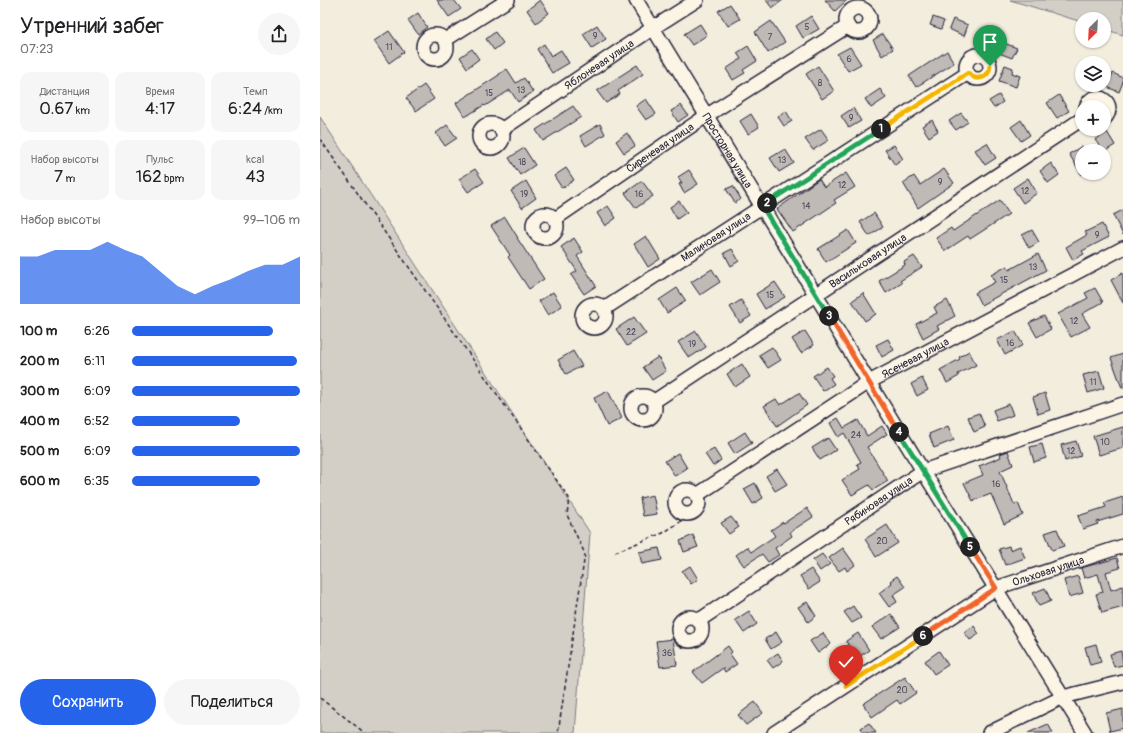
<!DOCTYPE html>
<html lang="ru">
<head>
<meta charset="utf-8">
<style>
  body { margin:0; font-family:Pangolin,sans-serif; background:#f6f6f6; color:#202124; height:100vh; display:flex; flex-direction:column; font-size:15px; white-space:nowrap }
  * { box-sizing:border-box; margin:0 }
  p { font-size:13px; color:#757577 }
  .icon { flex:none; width:22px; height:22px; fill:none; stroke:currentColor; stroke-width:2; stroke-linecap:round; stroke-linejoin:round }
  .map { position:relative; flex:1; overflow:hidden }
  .details { display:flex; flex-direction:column; background:#fff; width:320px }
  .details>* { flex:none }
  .needle { width:26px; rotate:204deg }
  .fabs { position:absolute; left:755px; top:12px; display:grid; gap:8px }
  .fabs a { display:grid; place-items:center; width:36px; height:36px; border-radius:50%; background:#fff; box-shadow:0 1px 3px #0004; font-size:20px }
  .pin { position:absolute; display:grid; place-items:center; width:34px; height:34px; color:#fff; margin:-41px -17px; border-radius:50% 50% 50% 0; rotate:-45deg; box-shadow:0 0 4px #0007 }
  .pin .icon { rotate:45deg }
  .km { position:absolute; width:20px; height:20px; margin:-10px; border-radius:50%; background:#222; color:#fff; font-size:11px; line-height:20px; text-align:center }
  .round { display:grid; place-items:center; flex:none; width:42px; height:42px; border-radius:21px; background:#f6f6f6 }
  .head { display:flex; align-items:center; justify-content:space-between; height:68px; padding:0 20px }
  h1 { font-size:22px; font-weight:600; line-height:30px }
  .metrics { display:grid; grid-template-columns:repeat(3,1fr); gap:6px; height:68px; padding:4px 20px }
  .metrics div { display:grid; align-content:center; border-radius:10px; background:#f6f6f6; text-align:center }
  .metrics b { font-size:17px; font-weight:600 }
  .metrics small { font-size:11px; font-weight:400 }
  .metrics p { font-size:11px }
  .chart { height:112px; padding:8px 20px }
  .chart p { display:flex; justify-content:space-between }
  .chart svg { width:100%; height:72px; margin-top:4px; fill:#2563eb; opacity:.7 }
  .action { display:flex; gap:8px; margin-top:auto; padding:8px 20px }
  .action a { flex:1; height:46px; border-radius:24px; background:#2563eb; color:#fff; font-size:16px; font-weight:600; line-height:46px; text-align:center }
  .action a+a { background:#f6f6f6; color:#202124 }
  ul { padding:0 20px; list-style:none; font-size:13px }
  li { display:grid; grid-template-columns:64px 48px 1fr; align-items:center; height:30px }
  li i { height:10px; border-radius:5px; background:#2563eb }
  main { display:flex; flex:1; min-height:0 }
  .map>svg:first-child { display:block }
  .green { fill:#d4cfc6; stroke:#7b7880 }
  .building { fill:#bfbab6; stroke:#22223b }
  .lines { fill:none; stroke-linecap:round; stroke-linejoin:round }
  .minor-casing { stroke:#22223b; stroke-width:16 }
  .path { stroke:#22223b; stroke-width:1.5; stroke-dasharray:4 3; stroke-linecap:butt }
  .minor { stroke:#fcf5e5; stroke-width:13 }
  .split-1-casing { stroke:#fff; stroke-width:8 }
  .split-2-casing { stroke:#fff; stroke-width:8 }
  .split-3-casing { stroke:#fff; stroke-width:8 }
  .split-4-casing { stroke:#fff; stroke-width:8 }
  .split-5-casing { stroke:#fff; stroke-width:8 }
  .split-6-casing { stroke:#fff; stroke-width:8 }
  .split-7-casing { stroke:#fff; stroke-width:8 }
  .split-1 { stroke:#f5b400; stroke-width:5 }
  .split-2 { stroke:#22a559; stroke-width:5 }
  .split-3 { stroke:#22a559; stroke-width:5 }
  .split-4 { stroke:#f0652b; stroke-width:5 }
  .split-5 { stroke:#22a559; stroke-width:5 }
  .split-6 { stroke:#f0652b; stroke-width:5 }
  .split-7 { stroke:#f5b400; stroke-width:5 }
  .labels { text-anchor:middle; stroke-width:3; stroke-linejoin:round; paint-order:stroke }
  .number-label { font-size:9px; fill:#49485a }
  .street-label { font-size:11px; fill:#22223b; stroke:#fcf5e5 }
</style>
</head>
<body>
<main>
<section class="details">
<div class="head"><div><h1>Утренний забег</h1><p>07:23</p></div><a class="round"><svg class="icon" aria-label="share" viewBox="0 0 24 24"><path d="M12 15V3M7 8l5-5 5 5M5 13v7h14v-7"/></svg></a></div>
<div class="metrics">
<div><p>Дистанция</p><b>0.67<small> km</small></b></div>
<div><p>Время</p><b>4:17</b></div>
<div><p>Темп</p><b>6:24<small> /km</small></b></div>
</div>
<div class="metrics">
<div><p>Набор высоты</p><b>7<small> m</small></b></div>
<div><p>Пульс</p><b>162<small> bpm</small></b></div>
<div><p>kcal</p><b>43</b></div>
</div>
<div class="chart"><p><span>Набор высоты</span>99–106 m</p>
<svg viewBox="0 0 160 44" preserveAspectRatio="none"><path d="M0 44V15L10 15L20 11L30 11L40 11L50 6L60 11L70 15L80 24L90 33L100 38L110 33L120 29L130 24L140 20L150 20L160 15V44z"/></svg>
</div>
<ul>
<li><b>100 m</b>6:26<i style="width:84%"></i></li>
<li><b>200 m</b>6:11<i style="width:98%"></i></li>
<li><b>300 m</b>6:09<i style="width:100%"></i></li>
<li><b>400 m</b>6:52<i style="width:64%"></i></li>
<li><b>500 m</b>6:09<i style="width:100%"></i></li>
<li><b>600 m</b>6:35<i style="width:76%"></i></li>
</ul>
<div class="action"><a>Сохранить</a><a>Поделиться</a></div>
</section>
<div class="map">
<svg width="803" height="733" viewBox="0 0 803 733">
  <rect width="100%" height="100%" fill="#f3edde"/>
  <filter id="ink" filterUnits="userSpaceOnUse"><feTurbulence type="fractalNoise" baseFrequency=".025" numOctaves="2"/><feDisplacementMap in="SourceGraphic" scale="8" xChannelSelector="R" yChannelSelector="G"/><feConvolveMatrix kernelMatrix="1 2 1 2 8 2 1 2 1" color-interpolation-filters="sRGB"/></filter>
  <g filter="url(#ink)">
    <g class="green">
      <polygon points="690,0 803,0 803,35 784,29 784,19 762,19 762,22"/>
      <polygon points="0,117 270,533 255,733 0,733"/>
    </g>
    <g class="building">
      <polygon points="117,0 134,0 141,9 129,17"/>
      <polygon points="220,0 229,13 216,23 207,10"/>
      <polygon points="446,0 463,0 452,8"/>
      <polygon points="505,0 527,0 515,11"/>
      <polygon points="410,4 420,19 408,26 398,11"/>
      <polygon points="98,13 107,27 98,34 88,20"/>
      <polygon points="491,16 499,29 483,38 476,26"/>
      <polygon points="613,17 624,21 621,29 610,25"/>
      <polygon points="633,19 648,25 644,36 629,29"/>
      <polygon points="451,21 465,42 448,53 435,32"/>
      <polygon points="380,24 387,35 372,45 364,34"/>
      <polygon points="277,25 286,39 272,48 263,34"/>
      <polygon points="69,31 84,52 69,63 54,41"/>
      <polygon points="175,32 183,43 174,50 166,39"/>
      <polygon points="563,34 573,49 562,56 553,40"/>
      <polygon points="684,43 697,48 692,58 679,53"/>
      <polygon points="224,44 231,56 241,50 249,63 232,73 217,49"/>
      <polygon points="428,46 437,61 423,70 425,73 413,80 406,69 421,59 417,53"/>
      <polygon points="530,47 541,64 528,71 517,54"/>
      <polygon points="152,49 159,59 147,68 140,57"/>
      <polygon points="627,51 634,63 596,87 589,76"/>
      <polygon points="317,65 323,74 298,91 300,94 286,103 277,91"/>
      <polygon points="685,65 693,68 692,73 700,76 696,87 679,81"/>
      <polygon points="498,66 514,91 502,99 486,74"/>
      <polygon points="187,69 196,83 204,78 213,92 198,102 190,90 165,106 164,105 145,117 136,103 179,75 179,74"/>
      <polygon points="793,73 803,78 803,82 799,92 787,87"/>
      <polygon points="104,85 114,99 96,111 86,98"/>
      <polygon points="560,89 566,98 551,108 545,99"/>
      <polygon points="679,95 683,102 674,108 669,101"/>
      <polygon points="739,95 749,111 737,118 727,103"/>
      <polygon points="326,99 336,114 326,120 316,106"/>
      <polygon points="361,105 368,115 358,122 351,111"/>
      <polygon points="253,106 261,117 223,141 216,130"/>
      <polygon points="533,108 541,121 529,128 521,116"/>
      <polygon points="466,111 472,121 464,126 458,117"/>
      <polygon points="641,113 648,122 636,130 629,121"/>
      <polygon points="431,114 439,127 428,134 420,121"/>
      <polygon points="612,120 618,131 609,137 602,126"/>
      <polygon points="701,120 710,135 701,141 691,127"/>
      <polygon points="280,124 285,134 266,146 260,136"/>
      <polygon points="127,125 137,138 125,146 116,133"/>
      <polygon points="501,129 509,140 493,150 485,139"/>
      <polygon points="787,132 795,145 784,152 775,140"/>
      <polygon points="307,133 315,146 304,153 296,141"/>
      <polygon points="667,143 676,158 665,165 655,150"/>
      <polygon points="574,145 583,159 575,165 565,150"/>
      <polygon points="762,146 762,175 749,154"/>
      <polygon points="204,148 215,165 200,175 189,158"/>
      <polygon points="465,149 474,163 459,172 450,158"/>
      <polygon points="731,163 739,175 728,183 720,171"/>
      <polygon points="246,168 254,180 242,188 234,176"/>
      <polygon points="155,169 164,182 148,192 139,179"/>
      <polygon points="624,169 634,183 598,208 583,183 594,176 600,185"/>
      <polygon points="369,170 378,184 364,193 359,184 362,183 358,177"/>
      <polygon points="526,173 535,187 514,200 516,203 473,232 457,209 499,179 504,187"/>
      <polygon points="708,178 717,193 703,203 693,188"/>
      <polygon points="206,181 216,198 202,208 191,191"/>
      <polygon points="322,181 333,196 316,208 305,193"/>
      <polygon points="413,186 421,199 415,203 406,189"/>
      <polygon points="680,200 689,214 650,239 648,236 625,251 616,238 631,228 633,231"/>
      <polygon points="359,201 367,212 357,219 350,207"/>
      <polygon points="288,206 296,218 285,226 277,213"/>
      <polygon points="803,210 803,235 793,215"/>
      <polygon points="554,213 563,227 549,236 540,222"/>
      <polygon points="185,217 198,238 197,238 224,279 209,289 188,257 190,255 171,226"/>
      <polygon points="782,224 789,237 762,251 764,254 753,260 746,247 767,235 765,232"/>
      <polygon points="528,230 536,243 506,262 498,249"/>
      <polygon points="712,230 719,242 709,248 702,235"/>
      <polygon points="326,236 340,259 328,267 314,244"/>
      <polygon points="254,238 263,252 257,256 276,286 264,294 251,275 257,271 241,247"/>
      <polygon points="412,249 419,261 411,266 404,253"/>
      <polygon points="718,254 726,270 661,305 655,293 675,282 671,275 687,266 689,270"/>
      <polygon points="594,256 602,267 580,281 582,283 566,293 559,281 585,265 584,262"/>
      <polygon points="392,269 400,282 380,295 371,282"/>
      <polygon points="803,273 803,303 791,280"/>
      <polygon points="455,282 465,297 445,309 436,294"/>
      <polygon points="357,288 366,301 347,313 339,300"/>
      <polygon points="775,288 783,302 762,314 770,327 751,337 738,314 768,298 765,293"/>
      <polygon points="233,292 242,306 228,315 219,301"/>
      <polygon points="543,293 556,314 545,321 532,301"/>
      <polygon points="421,300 431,316 420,323 410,307"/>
      <polygon points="627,300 635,316 617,326 619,329 603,338 596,324 617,313 614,307"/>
      <polygon points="724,316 731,329 717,337 709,323"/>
      <polygon points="314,317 326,334 307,346 296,329"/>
      <polygon points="376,331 386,347 369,358 358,342"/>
      <polygon points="485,331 494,345 481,353 472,339"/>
      <polygon points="695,331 703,345 685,355 677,340"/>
      <polygon points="568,339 574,350 562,357 556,345"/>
      <polygon points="452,347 461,360 448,368 439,355"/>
      <polygon points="253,351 262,366 246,374 238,360"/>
      <polygon points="649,351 656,365 638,374 639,376 627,383 620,370 640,359 639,357"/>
      <polygon points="803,354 803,388 802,388 791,358"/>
      <polygon points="338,357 346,371 332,380 323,367"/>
      <polygon points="422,364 430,377 415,387 407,374"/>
      <polygon points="507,367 513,376 510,378 514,384 503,391 493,376"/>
      <polygon points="779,371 784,388 768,393 763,375"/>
      <polygon points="602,378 608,390 597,396 591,384"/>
      <polygon points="288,391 302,418 287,426 274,398"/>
      <polygon points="479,393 487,405 457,426 444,406 456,399 460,405"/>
      <polygon points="725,393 730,410 718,414 713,397"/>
      <polygon points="689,404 693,415 677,421 673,410"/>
      <polygon points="659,413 665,427 654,432 648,417"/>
      <polygon points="518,418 524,428 538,420 547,436 562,426 567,434 547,447 568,481 553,490 549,485 532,495 522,480 540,469 537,464 541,462 524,433 518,437 510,423"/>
      <polygon points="628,426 634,440 614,448 609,434"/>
      <polygon points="803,427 803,448 779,455 773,436"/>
      <polygon points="425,432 432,443 415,454 408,443"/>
      <polygon points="508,438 516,450 500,460 492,448"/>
      <polygon points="756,441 761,456 745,461 741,445"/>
      <polygon points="722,444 726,458 714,462 710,447"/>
      <polygon points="394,449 401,460 393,466 385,454"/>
      <polygon points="688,451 693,465 680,471 694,504 698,503 703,515 684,524 671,494 653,501 644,483 663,475 659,466 681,457 680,454"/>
      <polygon points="358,453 367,468 355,476 345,461"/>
      <polygon points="457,469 467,484 455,491 446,476"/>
      <polygon points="435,483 443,498 433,504 424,489"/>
      <polygon points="333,495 337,514 323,516 320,498"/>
      <polygon points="803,497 803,514 777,522 778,524 763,529 758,516 786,507 784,503"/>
      <polygon points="487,508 493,517 470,532 472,536 455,548 459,555 448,562 442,554 424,566 416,555 427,547 431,552 455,536 451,530 463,522 464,523"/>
      <polygon points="411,517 419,527 409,534 401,523"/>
      <polygon points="567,525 578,543 556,557 545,539"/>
      <polygon points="737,529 744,546 732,550 725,533"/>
      <polygon points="373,535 378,547 364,552 360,541"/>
      <polygon points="689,546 690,550 700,546 705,558 685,565 679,549"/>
      <polygon points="339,548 342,560 322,564 319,552"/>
      <polygon points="523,548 535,565 527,571 525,567 519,571 509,558"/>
      <polygon points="502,554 510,564 500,571 493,560"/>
      <polygon points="797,558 800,568 786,572 791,590 803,586 803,607 782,613 776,594 783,592 778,574 764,578 761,568"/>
      <polygon points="370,566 378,579 371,584 362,571"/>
      <polygon points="491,569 500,582 489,589 480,576"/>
      <polygon points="577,576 585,587 573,595 577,602 569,607 559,593 572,583 570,581"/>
      <polygon points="758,576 763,593 749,597 744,580"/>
      <polygon points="725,588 731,601 719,606 713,593"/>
      <polygon points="487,602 496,616 488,622 478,607"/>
      <polygon points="533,606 541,618 532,623 524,612"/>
      <polygon points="429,611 437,624 424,633 415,620"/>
      <polygon points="571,614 580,627 561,639 552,627"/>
      <polygon points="654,626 659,634 650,640 644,632"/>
      <polygon points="456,632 462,642 451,649 445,639"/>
      <polygon points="503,633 511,644 498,653 490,641"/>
      <polygon points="538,633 549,650 521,669 513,657 529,646 526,641"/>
      <polygon points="353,639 357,665 340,667 336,641"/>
      <polygon points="776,644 781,662 770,665 765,647"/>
      <polygon points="408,646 412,652 410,654 417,664 405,672 403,668 382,683 373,672"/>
      <polygon points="619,651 628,665 614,674 605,661"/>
      <polygon points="801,651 803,665 794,667 790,654"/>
      <polygon points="458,653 463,661 453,668 447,660"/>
      <polygon points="585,677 596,693 580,704 577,700 552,717 543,704"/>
      <polygon points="435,702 443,713 426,725 418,715"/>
      <polygon points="803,709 803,728 790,731 786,713"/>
      <polygon points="549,723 556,733 544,733 541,728"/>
      <polygon points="728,724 733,733 708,733"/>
    </g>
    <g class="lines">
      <g class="minor-casing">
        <g id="minor">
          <path id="s1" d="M316,0L603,471L765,733"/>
          <circle cx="538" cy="20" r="12"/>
          <circle cx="115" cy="47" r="12"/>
          <polyline points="125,40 188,0"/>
          <circle cx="658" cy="67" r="12"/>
          <path d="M766,107C773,86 800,104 784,119"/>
          <circle cx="171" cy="136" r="12"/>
          <path id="s2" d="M181,130L333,28L377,0"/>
          <circle cx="225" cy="226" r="12"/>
          <path id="s3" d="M235,219L386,116L528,26"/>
          <circle cx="274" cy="316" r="12"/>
          <path id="s4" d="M284,309L648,73"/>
          <circle cx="323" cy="408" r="12"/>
          <path id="s5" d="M333,402L762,119"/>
          <circle cx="367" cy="502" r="12"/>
          <path id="s6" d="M377,495L549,382L803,248"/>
          <circle cx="370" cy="629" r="12"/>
          <path id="s7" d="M378,621L603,471L803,404"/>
          <path id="s8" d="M454,733L676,588L803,546"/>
          <polyline points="669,733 743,697 803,682"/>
        </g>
      </g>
      <g class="path">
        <polyline points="0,139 249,498 247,515 265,554 238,733"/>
        <polyline points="295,552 343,533 360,522 364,513"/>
        <polyline points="0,698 45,733"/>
      </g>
      <use href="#minor" class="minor"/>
    </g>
  </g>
  <g class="lines" filter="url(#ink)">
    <g class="split-1-casing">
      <path id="split-1" d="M561,129L648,73L655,78C664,79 669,75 670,66"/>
    </g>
    <g class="split-2-casing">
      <polyline id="split-2" points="447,203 561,129"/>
    </g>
    <g class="split-3-casing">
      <polyline id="split-3" points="447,203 442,206 509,316"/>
    </g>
    <g class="split-4-casing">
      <polyline id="split-4" points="509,316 579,432"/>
    </g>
    <g class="split-5-casing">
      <polyline id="split-5" points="579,432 650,547"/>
    </g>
    <g class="split-6-casing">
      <polyline id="split-6" points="603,636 676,588 650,547"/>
    </g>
    <g class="split-7-casing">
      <polyline id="split-7" points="526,686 603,636"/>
    </g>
    <use href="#split-1" class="split-1"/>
    <use href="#split-2" class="split-2"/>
    <use href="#split-3" class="split-3"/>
    <use href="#split-4" class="split-4"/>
    <use href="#split-5" class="split-5"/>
    <use href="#split-6" class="split-6"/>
    <use href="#split-7" class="split-7"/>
  </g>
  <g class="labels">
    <g class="number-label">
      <text x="487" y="30">5</text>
      <text x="275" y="39">9</text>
      <text x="450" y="40">7</text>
      <text x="69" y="50">11</text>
      <text x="529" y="62">6</text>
      <text x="500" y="86">8</text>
      <text x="201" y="93">13</text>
      <text x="169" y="96">15</text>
      <text x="531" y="121">9</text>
      <text x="462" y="163">13</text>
      <text x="202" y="165">18</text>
      <text x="620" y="185">9</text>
      <text x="522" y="188">12</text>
      <text x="705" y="194">12</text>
      <text x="204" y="197">19</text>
      <text x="319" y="197">16</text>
      <text x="486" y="209">14</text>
      <text x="777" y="238">9</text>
      <text x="713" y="270">13</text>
      <text x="684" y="283">15</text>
      <text x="450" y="298">15</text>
      <text x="754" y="324">12</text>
      <text x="311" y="335">22</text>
      <text x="690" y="346">16</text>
      <text x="372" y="347">19</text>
      <text x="773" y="385">11</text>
      <text x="536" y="438">24</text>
      <text x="785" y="445">10</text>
      <text x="751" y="454">12</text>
      <text x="676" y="487">16</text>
      <text x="562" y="544">20</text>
      <text x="347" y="656">36</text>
      <text x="582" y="693">20</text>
    </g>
    <g class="street-label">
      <text dy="4" stroke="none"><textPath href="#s2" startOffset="118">Яблоневая улица</textPath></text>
      <text dy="4" stroke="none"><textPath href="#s3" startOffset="127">Сиреневая улица</textPath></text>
      <text dy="4" stroke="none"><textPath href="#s1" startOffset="176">Просторная улица</textPath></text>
      <text dy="4" stroke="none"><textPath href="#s4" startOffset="133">Малиновая улица</textPath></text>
      <text dy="4" stroke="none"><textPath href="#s5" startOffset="257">Васильковая улица</textPath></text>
      <text dy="4" stroke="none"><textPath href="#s6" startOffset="258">Ясеневая улица</textPath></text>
      <text dy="4" stroke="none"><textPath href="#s7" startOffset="217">Рябиновая улица</textPath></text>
      <text dy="4" stroke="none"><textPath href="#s8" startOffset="320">Ольховая улица</textPath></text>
    </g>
  </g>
</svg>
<div class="fabs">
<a><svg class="needle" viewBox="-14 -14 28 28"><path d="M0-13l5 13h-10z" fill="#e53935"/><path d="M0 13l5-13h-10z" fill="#757577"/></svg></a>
<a><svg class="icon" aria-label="layers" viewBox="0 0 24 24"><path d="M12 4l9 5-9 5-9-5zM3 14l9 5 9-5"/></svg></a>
<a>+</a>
<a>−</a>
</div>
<div class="pin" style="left:670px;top:66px;background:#1e9e55"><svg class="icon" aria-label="arrive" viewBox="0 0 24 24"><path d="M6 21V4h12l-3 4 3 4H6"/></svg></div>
<div class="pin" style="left:526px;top:686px;background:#d93025"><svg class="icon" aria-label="check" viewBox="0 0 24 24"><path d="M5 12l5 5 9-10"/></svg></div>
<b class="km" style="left:561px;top:129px">1</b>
<b class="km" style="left:447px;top:203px">2</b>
<b class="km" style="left:509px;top:316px">3</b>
<b class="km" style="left:579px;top:432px">4</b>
<b class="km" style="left:650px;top:547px">5</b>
<b class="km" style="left:603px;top:636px">6</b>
</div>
</main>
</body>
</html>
